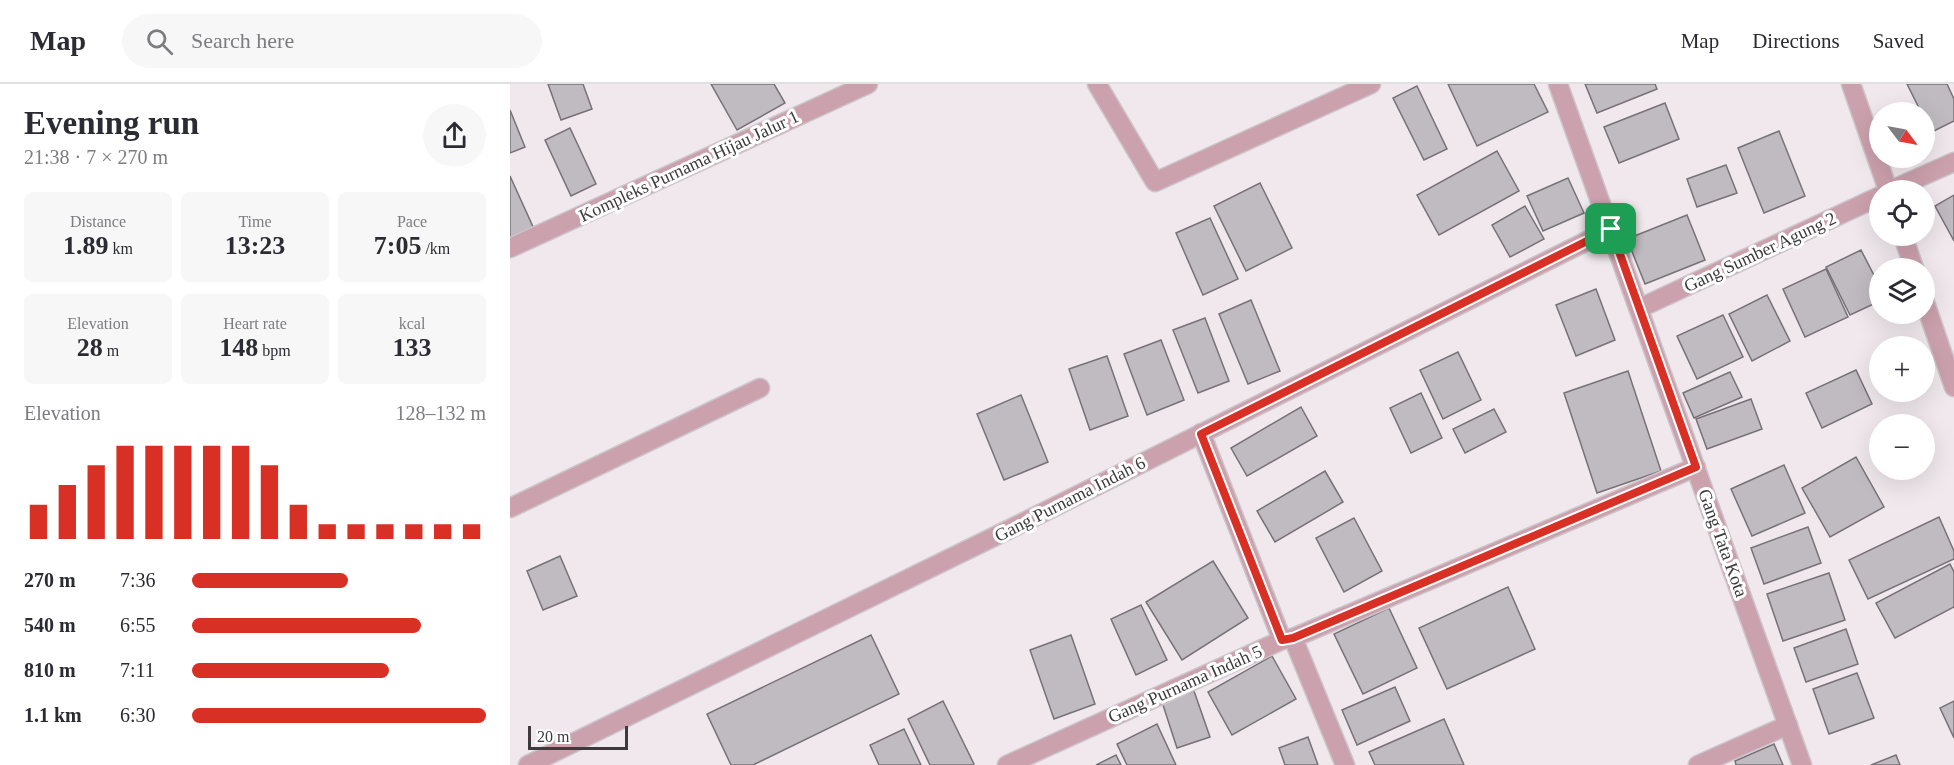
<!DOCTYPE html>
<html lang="en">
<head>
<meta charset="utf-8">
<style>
  body { margin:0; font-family:"Times New Roman",serif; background:#f7f7f7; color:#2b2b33; height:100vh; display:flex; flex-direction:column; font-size:22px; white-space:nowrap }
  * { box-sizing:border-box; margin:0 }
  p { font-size:20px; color:#7c7c81 }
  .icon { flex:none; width:33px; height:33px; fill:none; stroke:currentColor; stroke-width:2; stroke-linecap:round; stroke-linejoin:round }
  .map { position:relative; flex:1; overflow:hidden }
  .side { display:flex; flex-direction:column; background:#fff; width:510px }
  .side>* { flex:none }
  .needle { width:39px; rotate:122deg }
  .fabs { position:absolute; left:1359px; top:18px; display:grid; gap:12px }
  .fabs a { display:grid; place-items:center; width:66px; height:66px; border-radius:50%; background:#fff; box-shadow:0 6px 24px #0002; font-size:30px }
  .scale { position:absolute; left:18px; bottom:15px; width:100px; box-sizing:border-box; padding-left:6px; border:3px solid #3d3a3c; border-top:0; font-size:16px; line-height:21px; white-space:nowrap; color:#3d3a3c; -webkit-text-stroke:4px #fff; paint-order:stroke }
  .pin { position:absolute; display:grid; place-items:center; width:51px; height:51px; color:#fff; margin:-26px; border-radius:12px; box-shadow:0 3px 9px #0006 }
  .round { display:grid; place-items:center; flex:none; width:63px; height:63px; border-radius:32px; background:#f7f7f7 }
  .overview { display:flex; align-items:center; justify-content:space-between; height:102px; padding:0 24px }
  h1 { font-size:33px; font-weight:800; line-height:45px }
  .stats { display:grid; grid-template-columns:repeat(3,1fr); gap:9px; height:102px; padding:6px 24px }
  .stats div { display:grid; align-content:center; border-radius:9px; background:#f7f7f7; text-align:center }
  .stats b { font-size:26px; font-weight:800 }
  .stats small { font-size:16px; font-weight:400 }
  .stats p { font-size:16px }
  .chart { height:168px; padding:12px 24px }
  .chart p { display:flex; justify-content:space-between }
  .chart svg { width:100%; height:108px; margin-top:6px; stroke:#d93025; stroke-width:6 }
  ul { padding:0 24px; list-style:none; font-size:20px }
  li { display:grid; grid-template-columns:96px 72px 1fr; align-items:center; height:45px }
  li i { height:15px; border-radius:8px; background:#d93025 }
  header { display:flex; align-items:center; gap:36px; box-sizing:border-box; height:84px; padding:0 30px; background:#fff; border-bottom:2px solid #e1e1e2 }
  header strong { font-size:28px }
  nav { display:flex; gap:33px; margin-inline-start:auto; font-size:21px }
  .search { width:420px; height:54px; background:#f7f7f7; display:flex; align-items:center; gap:15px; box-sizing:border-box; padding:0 21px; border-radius:33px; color:#7c7c81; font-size:22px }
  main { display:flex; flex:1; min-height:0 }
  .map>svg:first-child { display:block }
  .building { fill:#c0bac1; stroke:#777278; stroke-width:1.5 }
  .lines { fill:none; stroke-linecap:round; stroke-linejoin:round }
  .minor-casing { stroke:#ccc5ca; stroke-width:21 }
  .minor { stroke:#cca1ae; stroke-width:18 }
  .route-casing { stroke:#fff; stroke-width:12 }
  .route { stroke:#d93025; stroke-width:8 }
  .labels { text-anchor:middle; stroke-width:6; stroke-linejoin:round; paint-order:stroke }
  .street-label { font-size:18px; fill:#3d3a3c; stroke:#fff }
</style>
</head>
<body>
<header>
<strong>Map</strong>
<div class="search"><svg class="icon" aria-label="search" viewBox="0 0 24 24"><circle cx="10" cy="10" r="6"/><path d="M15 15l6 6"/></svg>Search here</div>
<nav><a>Map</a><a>Directions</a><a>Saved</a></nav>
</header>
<main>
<section class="side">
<div class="overview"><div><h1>Evening run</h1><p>21:38 · 7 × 270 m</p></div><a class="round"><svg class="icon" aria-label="share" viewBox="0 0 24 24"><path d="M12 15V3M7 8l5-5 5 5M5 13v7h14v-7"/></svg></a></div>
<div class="stats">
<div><p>Distance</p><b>1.89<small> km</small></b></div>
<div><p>Time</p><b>13:23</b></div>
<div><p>Pace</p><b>7:05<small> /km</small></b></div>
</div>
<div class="stats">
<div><p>Elevation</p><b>28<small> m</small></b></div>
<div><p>Heart rate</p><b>148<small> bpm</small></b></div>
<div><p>kcal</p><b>133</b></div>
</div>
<div class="chart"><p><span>Elevation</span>128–132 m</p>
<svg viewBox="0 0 160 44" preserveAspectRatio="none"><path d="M5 44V30M15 44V22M25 44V14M35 44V6M45 44V6M55 44V6M65 44V6M75 44V6M85 44V14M95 44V30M105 44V38M115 44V38M125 44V38M135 44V38M145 44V38M155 44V38"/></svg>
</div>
<ul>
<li><b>270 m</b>7:36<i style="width:53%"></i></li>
<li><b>540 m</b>6:55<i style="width:78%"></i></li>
<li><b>810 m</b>7:11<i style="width:67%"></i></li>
<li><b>1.1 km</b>6:30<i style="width:100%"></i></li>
</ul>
</section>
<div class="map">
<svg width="1444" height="681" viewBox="0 0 1444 681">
  <rect width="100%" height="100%" fill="#f0e8ed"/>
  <g class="building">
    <polygon points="38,0 73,0 82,25 51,36"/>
    <polygon points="201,0 264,0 275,19 227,46"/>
    <polygon points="938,0 1024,0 1038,28 967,62"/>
    <polygon points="1075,0 1145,0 1147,5 1087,29"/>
    <polygon points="1397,0 1437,0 1444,15 1444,37 1420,49 1414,36 1414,28 1411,28"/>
    <polygon points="907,2 937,65 914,76 883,14"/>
    <polygon points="1155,19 1169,55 1109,79 1094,43"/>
    <polygon points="0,26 15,63 0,69"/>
    <polygon points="60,44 86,100 61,112 35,56"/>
    <polygon points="1269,47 1295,112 1254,129 1228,64"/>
    <polygon points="987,67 1009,107 929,151 907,111"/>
    <polygon points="1216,81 1227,109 1187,123 1177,95"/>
    <polygon points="0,92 24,145 0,156"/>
    <polygon points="1058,94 1074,129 1033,147 1017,112"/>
    <polygon points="750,99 782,164 736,187 704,122"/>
    <polygon points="1444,111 1444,157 1425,122"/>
    <polygon points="1015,122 1034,155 1000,173 982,141"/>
    <polygon points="1177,131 1195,176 1135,200 1117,155"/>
    <polygon points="700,134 728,195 693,211 666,149"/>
    <polygon points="1351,166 1370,203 1370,217 1340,231 1316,183"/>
    <polygon points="1316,185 1338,233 1295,253 1273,205"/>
    <polygon points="1086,205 1105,256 1066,272 1046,221"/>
    <polygon points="1257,211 1280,257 1242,277 1219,230"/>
    <polygon points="741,216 770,287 738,300 709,230"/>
    <polygon points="1213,231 1233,273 1187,295 1167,252"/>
    <polygon points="695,234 719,297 688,309 663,246"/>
    <polygon points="651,256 674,316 637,331 614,270"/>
    <polygon points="948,268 971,316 933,335 910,286"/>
    <polygon points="597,272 618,332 580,346 559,285"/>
    <polygon points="1346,286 1362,320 1312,344 1296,309"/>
    <polygon points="1118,287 1151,387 1087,409 1054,309"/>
    <polygon points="1220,288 1232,313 1184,334 1173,309"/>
    <polygon points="911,309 932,354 901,369 880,324"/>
    <polygon points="511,311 538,378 494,396 467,330"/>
    <polygon points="1241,315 1252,345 1197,365 1186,335"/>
    <polygon points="791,323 807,352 737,392 721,364"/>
    <polygon points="984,325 996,348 955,369 943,345"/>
    <polygon points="1346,373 1374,423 1320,453 1292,404"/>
    <polygon points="1274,381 1295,429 1242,452 1221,405"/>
    <polygon points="815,387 833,418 765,458 747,427"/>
    <polygon points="1429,433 1444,467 1444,475 1358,515 1339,476"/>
    <polygon points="844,434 872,487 834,508 806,454"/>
    <polygon points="1298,443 1311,479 1254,500 1241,464"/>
    <polygon points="50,472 67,512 33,526 17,487"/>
    <polygon points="703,477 738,534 672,576 636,518"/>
    <polygon points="1440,480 1444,488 1444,523 1385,554 1366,519"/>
    <polygon points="1319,489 1335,536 1273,557 1257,510"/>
    <polygon points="998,503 1025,565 937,605 909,544"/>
    <polygon points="631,521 657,576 626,591 601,535"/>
    <polygon points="879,524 907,584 853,610 824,550"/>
    <polygon points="1336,545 1348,580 1296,598 1284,564"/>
    <polygon points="361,551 389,610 243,681 221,681 197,630"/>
    <polygon points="561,551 585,620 544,635 520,566"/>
    <polygon points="762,572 786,615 722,651 698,608"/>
    <polygon points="1347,589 1364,634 1319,650 1303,605"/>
    <polygon points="885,603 900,637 847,661 832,626"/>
    <polygon points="684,607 700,653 667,664 652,618"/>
    <polygon points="433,617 464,680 462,681 420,681 398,635"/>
    <polygon points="1444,617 1444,654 1430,624"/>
    <polygon points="934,635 954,681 865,681 859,668"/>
    <polygon points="647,640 666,681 617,681 607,660"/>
    <polygon points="394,645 411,681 369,681 360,661"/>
    <polygon points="798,653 808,681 775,681 769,664"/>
    <polygon points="1264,660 1273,681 1226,681 1225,677"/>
    <polygon points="606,671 611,681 586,681"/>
    <polygon points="1386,671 1390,681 1361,681"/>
  </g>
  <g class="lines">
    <g class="minor-casing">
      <g id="minor">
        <polyline points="587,0 645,98 861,0"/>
        <polyline points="1048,0 1292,681"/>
        <polyline points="1341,0 1378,106"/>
        <polyline points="1381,106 1444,78"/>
        <polyline points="1393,152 1404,184"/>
        <polyline points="0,164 358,0"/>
        <polyline points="1414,216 1444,303"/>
        <polyline points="1130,224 1370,112"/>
        <polyline points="691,349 772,556"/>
        <polyline points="0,424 250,304"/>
        <polyline points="783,554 835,681"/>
        <polyline points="18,681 508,441 1101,145"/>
        <polyline points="497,681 772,556 783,554 1186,383"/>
        <polyline points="1188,681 1278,641"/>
      </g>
    </g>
    <use href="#minor" class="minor"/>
  </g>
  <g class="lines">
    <g class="route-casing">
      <polygon id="route" points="1101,145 1186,383 783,554 772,556 691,350"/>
    </g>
    <use href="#route" class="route"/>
  </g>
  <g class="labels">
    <g class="street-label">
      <text transform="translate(179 82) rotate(-25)" y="6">Kompleks Purnama Hijau Jalur 1</text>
      <text transform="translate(1250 168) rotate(-25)" y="6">Gang Sumber Agung 2</text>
      <text transform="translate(560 415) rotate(-27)" y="6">Gang Purnama Indah 6</text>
      <text transform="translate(1213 459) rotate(70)" y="6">Gang Tata Kota</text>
      <text transform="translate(675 600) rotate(-24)" y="6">Gang Purnama Indah 5</text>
    </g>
  </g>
</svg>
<div class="fabs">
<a><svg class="needle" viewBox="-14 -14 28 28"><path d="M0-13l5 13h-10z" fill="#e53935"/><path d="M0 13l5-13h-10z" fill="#7c7c81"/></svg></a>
<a><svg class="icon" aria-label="locate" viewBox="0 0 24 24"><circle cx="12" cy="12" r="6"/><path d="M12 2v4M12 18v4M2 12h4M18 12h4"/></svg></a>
<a><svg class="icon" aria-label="layers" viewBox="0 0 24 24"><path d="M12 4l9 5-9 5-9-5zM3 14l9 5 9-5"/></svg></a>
<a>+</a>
<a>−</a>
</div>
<div class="scale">20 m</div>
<div class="pin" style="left:1101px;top:145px;background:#1e9e55"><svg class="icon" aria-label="arrive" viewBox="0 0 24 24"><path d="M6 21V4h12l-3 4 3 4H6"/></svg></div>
</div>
</main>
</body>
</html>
